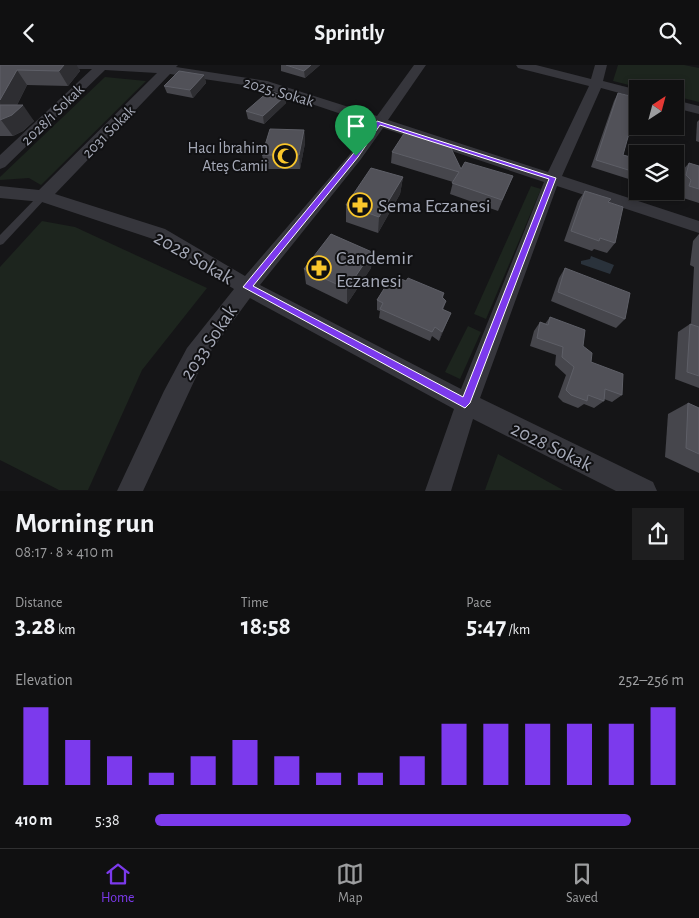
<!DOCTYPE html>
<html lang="en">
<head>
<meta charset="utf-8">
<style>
  body { margin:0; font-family:"Alegreya Sans",sans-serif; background:#1e1e1f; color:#f1f3f6; height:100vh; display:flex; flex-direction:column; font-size:19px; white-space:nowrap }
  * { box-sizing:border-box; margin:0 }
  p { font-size:16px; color:#9c9d9f }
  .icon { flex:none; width:28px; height:28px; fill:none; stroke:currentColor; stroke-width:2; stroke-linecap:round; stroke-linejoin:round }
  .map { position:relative; height:426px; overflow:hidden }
  .drawer { display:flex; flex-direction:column; background:#101011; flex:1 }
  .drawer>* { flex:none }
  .needle { width:32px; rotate:36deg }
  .buttons { position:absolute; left:629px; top:15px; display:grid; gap:10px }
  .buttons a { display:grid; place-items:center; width:55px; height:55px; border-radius:0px; background:#101011; box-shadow:0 2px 8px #0003,0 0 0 1px #303031; font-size:25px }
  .pin { position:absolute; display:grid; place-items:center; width:42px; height:42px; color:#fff; margin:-51px -21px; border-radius:50% 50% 50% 0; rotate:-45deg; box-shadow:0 0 5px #0007 }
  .pin .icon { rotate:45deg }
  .round { display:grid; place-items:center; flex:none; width:52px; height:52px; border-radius:0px; background:#1e1e1f }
  .overview { display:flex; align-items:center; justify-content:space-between; height:85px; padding:0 15px }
  h1 { font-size:28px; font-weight:700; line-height:38px }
  .metrics { display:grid; grid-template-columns:repeat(3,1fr); gap:8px; height:85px; padding:5px 15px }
  .metrics div { display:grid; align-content:center }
  .metrics b { font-size:25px; font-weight:700 }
  .metrics small { font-size:14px; font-weight:400 }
  .metrics p { font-size:14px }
  .chart { height:140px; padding:10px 15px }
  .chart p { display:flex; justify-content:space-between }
  .chart svg { width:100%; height:90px; margin-top:5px; stroke:#7c3aed; stroke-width:6 }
  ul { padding:0 15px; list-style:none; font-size:16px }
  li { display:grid; grid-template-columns:80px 60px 1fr; align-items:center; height:38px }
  li i { height:12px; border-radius:6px; background:#7c3aed }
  header { display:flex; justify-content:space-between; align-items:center; height:65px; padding:0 15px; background:#101011; font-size:22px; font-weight:700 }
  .tabs { display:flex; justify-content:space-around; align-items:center; height:70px; border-top:1px solid #303031; background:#101011; font-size:14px; color:#9c9d9f }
  .tabs a { display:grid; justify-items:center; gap:2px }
  .tabs .on { color:#7c3aed }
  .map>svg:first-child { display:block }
  .green { fill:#1d251e }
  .water { fill:#2a323b }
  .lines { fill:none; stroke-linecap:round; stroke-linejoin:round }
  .service { fill:#36363c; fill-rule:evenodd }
  .minor { fill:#36363c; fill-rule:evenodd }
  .wall { fill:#46464c }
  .shaded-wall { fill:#2e2e32 }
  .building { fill:#515158; stroke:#5e5f67 }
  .route { fill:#7c3aed; stroke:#fff; fill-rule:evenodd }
  .labels { text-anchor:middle; stroke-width:4; stroke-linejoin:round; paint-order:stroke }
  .far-street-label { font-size:16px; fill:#a6aab8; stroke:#101012 }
  .far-poi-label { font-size:16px; fill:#a6aab8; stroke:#101012; text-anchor:end }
  .poi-label { font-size:20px; fill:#a6aab8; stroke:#101012; text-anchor:start }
  .street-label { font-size:20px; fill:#a6aab8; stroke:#101012 }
</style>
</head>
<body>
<header><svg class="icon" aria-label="back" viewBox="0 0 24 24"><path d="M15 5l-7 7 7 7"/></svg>Sprintly<svg class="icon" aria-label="search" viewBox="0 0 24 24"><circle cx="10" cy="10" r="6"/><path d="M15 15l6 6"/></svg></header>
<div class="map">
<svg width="699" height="426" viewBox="0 0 699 426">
  <rect width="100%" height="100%" fill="#151517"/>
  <g class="green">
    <polygon points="618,0 684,0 699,3 699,37 675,31 675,24 645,24 613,16"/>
    <polygon points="105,12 146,16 41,120 29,113 0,115 0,112"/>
    <polygon points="531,121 541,124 486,254 474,249"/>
    <polygon points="42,156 75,162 207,223 142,305 88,425 59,425 0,395 0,202"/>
    <polygon points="468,261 481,267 460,314 445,307"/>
    <polygon points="498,389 563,425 485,425"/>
  </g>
  <polygon class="water" points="591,191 614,200 610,209 581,199 581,196 590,194"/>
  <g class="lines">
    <polygon class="service" points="43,128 46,129 47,131 46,133 3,179 0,180 0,170 40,129"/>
    <g class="minor">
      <path d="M73,0H178L176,2L267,16L377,51L414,0H426L388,55L548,107L589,21L518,3L516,0H536L591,14L595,0H607L603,16L638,25V33L601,23L562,111L699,156V168L557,121L480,333L653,417L657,426H616L473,354L451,426H425L454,344L250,233L203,297L143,426H117L164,326L187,283L234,224L153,174L42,137L0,133V121L39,125L157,8L105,5L5,102L0,104V90L92,4H79ZM170,9L264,23L371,59L351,88L245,211L165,164L55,129ZM383,63L544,117L461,324L260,220L361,94Z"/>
      <polygon points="675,35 699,41 699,49 675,43"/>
    </g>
  </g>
  <g class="wall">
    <polygon points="0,0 77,0 80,6 68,21 27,20 17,40 34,56 23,66 13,71 0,71"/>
    <polygon points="281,0 320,0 305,13 281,6"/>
    <polygon points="204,10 206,18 193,33 167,28 164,21"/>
    <polygon points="618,28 623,90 638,94 638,117 591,102 614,36"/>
    <polygon points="285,31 286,38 264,59 248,54 246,46"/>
    <polygon points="699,55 699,77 696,76 697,57"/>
    <polygon points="304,65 305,78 300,104 265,104 262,90"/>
    <polygon points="392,87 461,104 513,111 498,146 450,129 453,117 391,98"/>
    <polygon points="689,98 699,101 699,138 680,132 682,126 678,121 680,108"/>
    <polygon points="403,112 400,129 378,168 346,157 346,140"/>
    <polygon points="585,126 609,137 615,178 607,188 594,184 592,186 564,176 578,136"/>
    <polygon points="699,169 699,323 675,314 678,267 690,259 691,259 694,202 690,200 693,176"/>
    <polygon points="372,187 371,203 347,239 306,219 304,204"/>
    <polygon points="565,203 625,254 616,263 551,236 559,213"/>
    <polygon points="406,216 444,228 443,233 446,236 443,245 451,248 439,276 432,271 430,276 379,253 380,246 377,245 377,235"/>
    <polygon points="550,252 583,281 591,297 622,330 612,337 604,334 604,336 594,343 584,339 578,343 563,337 558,332 566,310 555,300 556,290 530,281 534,266 540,257 545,259"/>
    <polygon points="688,338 699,343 699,408 665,392 668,349"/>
  </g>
  <g class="shaded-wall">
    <polygon points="64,0 77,0 80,6 68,21 59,6"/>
    <polygon points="311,0 320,0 305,13 304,6"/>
    <polygon points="17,5 27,20 12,50 23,40 34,56 23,66 13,71 1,55 0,35"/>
    <polygon points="204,10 206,18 193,33 190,25"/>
    <polygon points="285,31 286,38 264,59 263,51"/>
    <polygon points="304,65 305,78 300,104 299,90"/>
    <polygon points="403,112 400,129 378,168 379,152"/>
    <polygon points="372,187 371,203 347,239 347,224"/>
    <polygon points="451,248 447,257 439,276 442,267"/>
  </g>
  <g class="building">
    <polygon points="0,0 64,0 59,6 17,5 0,35"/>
    <polygon points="286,0 311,0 304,6"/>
    <polygon points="179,6 204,10 190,25 164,21"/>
    <polygon points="269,26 285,31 263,51 246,46"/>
    <polygon points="618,28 638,33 638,36 623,90 638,94 638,108 596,95"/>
    <polygon points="0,40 23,40 12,50 0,55"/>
    <polygon points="270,64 304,65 299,90 262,90"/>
    <polygon points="405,67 449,79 461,104 465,97 513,111 502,135 452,118 459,107 392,87"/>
    <polygon points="689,98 699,101 699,124 689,121 691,115 686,110"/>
    <polygon points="371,103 403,112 379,152 346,140"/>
    <polygon points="585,126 611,134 608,137 623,142 615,178 600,173 599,176 571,166"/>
    <polygon points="331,169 372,187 347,224 304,204"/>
    <polygon points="565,203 630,228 625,254 558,227"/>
    <polygon points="408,213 444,228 442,232 446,236 442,244 451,248 442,267 435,262 432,267 380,244 383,238 377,235 387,219 396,223 401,214 406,216"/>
    <polygon points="550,252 585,265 583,281 592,288 591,297 623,309 622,330 605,324 604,336 588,330 587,336 571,330 566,325 574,302 562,292 563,282 537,273 540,257 548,260"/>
    <polygon points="690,259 699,262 699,311 687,307"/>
    <polygon points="688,338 699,343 699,389 686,383"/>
  </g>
  <path class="route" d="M377,56L556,113L470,338L465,343L243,222L353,89ZM380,60L549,114L463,332L253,221L358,92Z"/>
  <defs>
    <g id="mosque-ring" transform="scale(1.25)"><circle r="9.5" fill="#101012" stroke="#f9c62b" stroke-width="1.5"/><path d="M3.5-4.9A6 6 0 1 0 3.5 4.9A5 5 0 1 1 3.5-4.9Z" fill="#f9c62b"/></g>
    <g id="pharmacy-ring" transform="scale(1.25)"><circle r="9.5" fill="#101012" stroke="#f9c62b" stroke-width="1.5"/><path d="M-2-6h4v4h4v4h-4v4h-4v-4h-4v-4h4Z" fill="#f9c62b"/></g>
  </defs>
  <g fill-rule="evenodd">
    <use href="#mosque-ring" x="285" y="91"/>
    <use href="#pharmacy-ring" x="360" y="140"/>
    <use href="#pharmacy-ring" x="319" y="203"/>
  </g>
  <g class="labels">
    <g class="far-street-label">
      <text transform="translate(279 26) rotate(16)" y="6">2025. Sokak</text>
      <text transform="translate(52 49) rotate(-44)" y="6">2028/1 Sokak</text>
      <text transform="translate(108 66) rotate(-45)" y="6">2031 Sokak</text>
    </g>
    <g class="far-poi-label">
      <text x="268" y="88">Hacı İbrahim<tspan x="268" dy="18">Ateş Camii</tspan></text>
    </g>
    <g class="poi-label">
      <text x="378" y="147">Sema Eczanesi</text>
      <text x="336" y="199">Candemir<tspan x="336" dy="23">Eczanesi</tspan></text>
    </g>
    <g class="street-label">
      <text transform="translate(194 192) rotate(30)" y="7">2028 Sokak</text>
      <text transform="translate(208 277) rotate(-56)" y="7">2033 Sokak</text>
      <text transform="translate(552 381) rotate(26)" y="7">2028 Sokak</text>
    </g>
  </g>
</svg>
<div class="buttons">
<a><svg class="needle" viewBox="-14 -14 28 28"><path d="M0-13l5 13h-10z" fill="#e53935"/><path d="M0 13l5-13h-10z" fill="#9c9d9f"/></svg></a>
<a><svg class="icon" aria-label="layers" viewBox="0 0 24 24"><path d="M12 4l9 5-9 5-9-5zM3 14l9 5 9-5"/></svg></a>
</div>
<div class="pin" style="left:356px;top:91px;background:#1e9e55"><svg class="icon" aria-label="arrive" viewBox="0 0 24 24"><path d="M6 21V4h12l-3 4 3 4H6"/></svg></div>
</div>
<section class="drawer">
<div class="overview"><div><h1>Morning run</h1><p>08:17 · 8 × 410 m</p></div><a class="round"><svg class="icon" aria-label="share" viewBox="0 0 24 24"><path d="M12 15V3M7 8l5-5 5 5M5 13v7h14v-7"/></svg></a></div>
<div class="metrics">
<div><p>Distance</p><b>3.28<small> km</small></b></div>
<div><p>Time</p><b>18:58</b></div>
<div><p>Pace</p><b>5:47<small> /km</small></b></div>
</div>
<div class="chart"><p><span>Elevation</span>252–256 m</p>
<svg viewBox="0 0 160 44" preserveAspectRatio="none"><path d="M5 44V6M15 44V22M25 44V30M35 44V38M45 44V30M55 44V22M65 44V30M75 44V38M85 44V38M95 44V30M105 44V14M115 44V14M125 44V14M135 44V14M145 44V14M155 44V6"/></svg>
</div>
<ul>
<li><b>410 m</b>5:38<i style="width:90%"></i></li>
</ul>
</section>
<nav class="tabs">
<a class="on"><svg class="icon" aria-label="home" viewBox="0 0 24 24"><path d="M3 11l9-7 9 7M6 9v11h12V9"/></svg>Home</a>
<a><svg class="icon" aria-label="map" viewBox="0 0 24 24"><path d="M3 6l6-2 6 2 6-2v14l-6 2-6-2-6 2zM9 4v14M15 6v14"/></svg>Map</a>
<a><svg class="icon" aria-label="saved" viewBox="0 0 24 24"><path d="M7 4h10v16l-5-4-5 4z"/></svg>Saved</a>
</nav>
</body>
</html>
